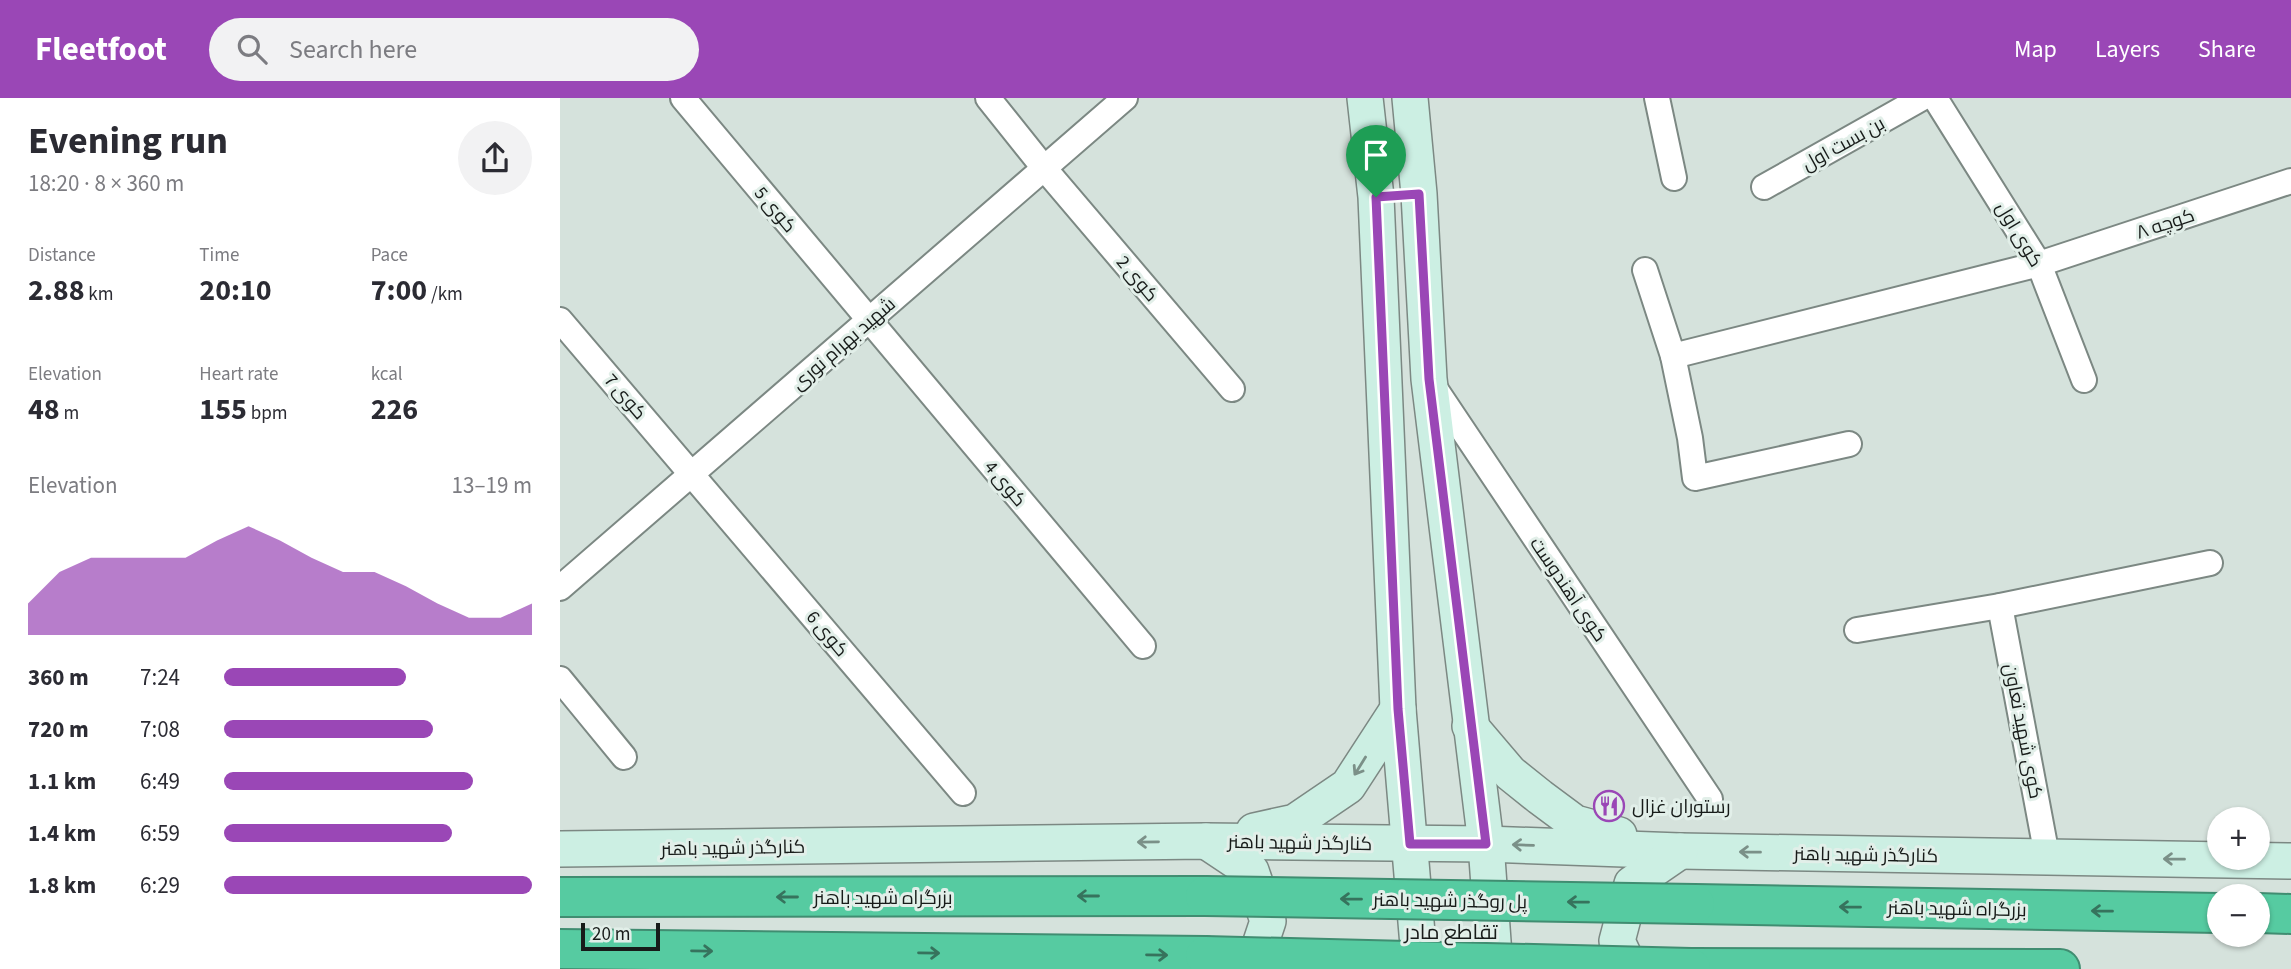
<!DOCTYPE html>
<html lang="en">
<head>
<meta charset="utf-8">
<style>
  body { margin:0; font-family:"Source Sans 3",Cairo,sans-serif; background:#f2f2f3; color:#2b2b33; height:100vh; display:flex; flex-direction:column; font-size:26px; white-space:nowrap }
  * { box-sizing:border-box; margin:0 }
  p { font-size:23px; color:#7c7c81 }
  .icon { flex:none; width:38px; height:38px; fill:none; stroke:currentColor; stroke-width:2; stroke-linecap:round; stroke-linejoin:round }
  .map { position:relative; flex:1; overflow:hidden }
  .side { display:flex; flex-direction:column; background:#fff; width:560px }
  .side>* { flex:none }
  .buttons { position:absolute; left:1647px; top:709px; display:grid; gap:14px }
  .buttons a { display:grid; place-items:center; width:63px; height:63px; border-radius:50%; background:#fff; box-shadow:0 2px 5px #0004; font-size:35px }
  .scale { position:absolute; left:21px; bottom:18px; width:79px; box-sizing:border-box; padding-left:7px; border:4px solid #171b19; border-top:0; font-size:19px; line-height:24px; white-space:nowrap; color:#171b19; -webkit-text-stroke:5px #e2efe9; paint-order:stroke }
  .pin { position:absolute; display:grid; place-items:center; width:60px; height:60px; color:#fff; margin:-72px -30px; border-radius:50% 50% 50% 0; rotate:-45deg; box-shadow:0 0 7px #0007 }
  .pin .icon { rotate:45deg }
  .round { display:grid; place-items:center; flex:none; width:74px; height:74px; border-radius:37px; background:#f2f2f3 }
  .head { display:flex; align-items:center; justify-content:space-between; height:119px; padding:0 28px }
  h1 { font-size:38px; font-weight:700; line-height:52px }
  .figures { display:grid; grid-template-columns:repeat(3,1fr); gap:10px; height:119px; padding:7px 28px }
  .figures div { display:grid; align-content:center }
  .figures b { font-size:30px; font-weight:700 }
  .figures small { font-size:19px; font-weight:400 }
  .figures p { font-size:19px }
  .chart { height:196px; padding:14px 28px }
  .chart p { display:flex; justify-content:space-between }
  .chart svg { width:100%; height:126px; margin-top:7px; fill:#9a47b6; opacity:.7 }
  ul { padding:0 28px; list-style:none; font-size:23px }
  li { display:grid; grid-template-columns:112px 84px 1fr; align-items:center; height:52px }
  li i { height:18px; border-radius:9px; background:#9a47b6 }
  header { display:flex; align-items:center; gap:42px; box-sizing:border-box; height:98px; padding:0 35px; background:#9a47b6; color:#fff }
  header strong { font-size:33px }
  nav { display:flex; gap:38px; margin-inline-start:auto; font-size:24px }
  .search { width:490px; height:63px; background:#f2f2f3; display:flex; align-items:center; gap:18px; box-sizing:border-box; padding:0 24px; border-radius:38px; color:#7c7c81; font-size:26px }
  main { display:flex; flex:1; min-height:0 }
  .map>svg:first-child { display:block }
  .lines { fill:none; stroke-linecap:round; stroke-linejoin:round }
  .street-casing { stroke:#7c8883; stroke-width:28 }
  .secondary-casing { stroke:#7c8883; stroke-width:38 }
  .highway-casing { stroke:#408d71; stroke-width:42 }
  .street { stroke:#fff; stroke-width:24 }
  .secondary { stroke:#ccefe3; stroke-width:35 }
  .highway { stroke:#56cba1; stroke-width:38 }
  .highway-bridge-casing { stroke:#408d71; stroke-width:42; stroke-linecap:butt }
  .highway-bridge { stroke:#56cba1; stroke-width:38 }
  .oneway { stroke:#7b9088 }
  .oneway2 { stroke:#36735d }
  .route-casing { stroke:#fff; stroke-width:14 }
  .route { stroke:#9a47b6; stroke-width:9 }
  .labels { text-anchor:middle; stroke-width:6; stroke-linejoin:round; paint-order:stroke }
  .street-label { font-size:19px; fill:#171b19; stroke:#e2efe9 }
  .poi-label { font-size:19px; fill:#171b19; stroke:#e2efe9; text-anchor:start }
  .neighbourhood-label { font-size:21px; fill:#171b19; stroke:#e2efe9 }
</style>
</head>
<body>
<header>
<strong>Fleetfoot</strong>
<div class="search"><svg class="icon" aria-label="search" viewBox="0 0 24 24"><circle cx="10" cy="10" r="6"/><path d="M15 15l6 6"/></svg>Search here</div>
<nav><a>Map</a><a>Layers</a><a>Share</a></nav>
</header>
<main>
<section class="side">
<div class="head"><div><h1>Evening run</h1><p>18:20 · 8 × 360 m</p></div><a class="round"><svg class="icon" aria-label="share" viewBox="0 0 24 24"><path d="M12 15V3M7 8l5-5 5 5M5 13v7h14v-7"/></svg></a></div>
<div class="figures">
<div><p>Distance</p><b>2.88<small> km</small></b></div>
<div><p>Time</p><b>20:10</b></div>
<div><p>Pace</p><b>7:00<small> /km</small></b></div>
</div>
<div class="figures">
<div><p>Elevation</p><b>48<small> m</small></b></div>
<div><p>Heart rate</p><b>155<small> bpm</small></b></div>
<div><p>kcal</p><b>226</b></div>
</div>
<div class="chart"><p><span>Elevation</span>13–19 m</p>
<svg viewBox="0 0 160 44" preserveAspectRatio="none"><path d="M0 44V33L10 22L20 17L30 17L40 17L50 17L60 11L70 6L80 11L90 17L100 22L110 22L120 27L130 33L140 38L150 38L160 33V44z"/></svg>
</div>
<ul>
<li><b>360 m</b>7:24<i style="width:59%"></i></li>
<li><b>720 m</b>7:08<i style="width:68%"></i></li>
<li><b>1.1 km</b>6:49<i style="width:81%"></i></li>
<li><b>1.4 km</b>6:59<i style="width:74%"></i></li>
<li><b>1.8 km</b>6:29<i style="width:100%"></i></li>
</ul>
</section>
<div class="map">
<svg width="1731" height="871" viewBox="0 0 1731 871">
  <rect width="100%" height="100%" fill="#d5e2dc"/>
  <g class="lines">
    <g class="street-casing">
      <g id="street">
        <polyline points="123,0 583,548"/>
        <polyline points="428,0 484,70 672,291"/>
        <polyline points="1097,0 1114,80"/>
        <polyline points="1375,0 1479,166 1524,282"/>
        <polyline points="1204,89 1362,0"/>
        <polyline points="1085,172 1113,258 1130,340 1135,380 1289,346"/>
        <polyline points="0,222 403,695"/>
        <polyline points="1113,258 1479,166 1731,83"/>
        <polyline points="872,286 1150,701"/>
        <polyline points="0,490 565,0"/>
        <polyline points="1440,508 1487,758"/>
        <polyline points="1297,532 1440,508 1650,465"/>
        <polyline points="0,581 64,659"/>
      </g>
    </g>
    <g class="secondary-casing">
      <g id="secondary">
        <polyline points="805,0 816,99 838,611 860,871"/>
        <polyline points="850,0 859,96 869,281 926,746 935,871"/>
        <polyline points="910,628 950,675 980,699 1015,725 1059,737"/>
        <polyline points="694,733 735,724 788,688 838,611"/>
        <polyline points="646,743 691,773 708,823 692,871"/>
        <polyline points="0,751 646,743 926,746 1120,753 1731,763"/>
        <polyline points="1070,871 1057,843 1072,786 1120,753"/>
      </g>
    </g>
    <g class="highway-casing">
      <g id="highway">
        <polyline points="0,799 645,798"/>
        <polyline points="1135,806 1659,815"/>
        <polyline points="1698,815 1731,816"/>
        <polyline points="0,851 645,858"/>
        <polyline points="1131,870 1500,871"/>
      </g>
    </g>
    <use href="#street" class="street"/>
    <use href="#secondary" class="secondary"/>
    <use href="#highway" class="highway"/>
    <g class="highway-bridge-casing">
      <g id="highway-bridge">
        <polyline points="645,798 1135,806"/>
        <polyline points="645,858 1131,870"/>
      </g>
    </g>
    <use href="#highway-bridge" class="highway-bridge"/>
  </g>
  <defs><path id="oneway-shaft" d="M-6 0H5M1.5-3L5.5 0L1.5 3" fill="none" stroke-width="1.6" stroke-linecap="round" stroke-linejoin="round" transform="scale(1.75)"/></defs>
  <g class="oneway">
    <use href="#oneway-shaft" transform="translate(800 668) rotate(122)"/>
    <use href="#oneway-shaft" transform="translate(588 744) rotate(179)"/>
    <use href="#oneway-shaft" transform="translate(963 747) rotate(-178)"/>
    <use href="#oneway-shaft" transform="translate(1190 754) rotate(-179)"/>
    <use href="#oneway-shaft" transform="translate(1614 761) rotate(-179)"/>
  </g>
  <g class="oneway2">
    <use href="#oneway-shaft" transform="translate(528 798) rotate(180)"/>
    <use href="#oneway-shaft" transform="translate(227 799) rotate(180)"/>
    <use href="#oneway-shaft" transform="translate(791 801) rotate(-179)"/>
    <use href="#oneway-shaft" transform="translate(1018 804) rotate(-179)"/>
    <use href="#oneway-shaft" transform="translate(1290 809) rotate(-179)"/>
    <use href="#oneway-shaft" transform="translate(1542 813) rotate(-179)"/>
    <use href="#oneway-shaft" transform="translate(142 853) rotate(1)"/>
    <use href="#oneway-shaft" transform="translate(369 855) rotate(1)"/>
    <use href="#oneway-shaft" transform="translate(597 857) rotate(1)"/>
  </g>
  <g class="lines">
    <g class="route-casing">
      <polygon id="route" points="859,96 869,281 926,746 850,746 838,611 816,99"/>
    </g>
    <use href="#route" class="route"/>
  </g>
  <defs>
    <g id="restaurant-ring" transform="scale(1.575)"><circle r="9.5" fill="#e2efe9" stroke="#9a47b6" stroke-width="1.5"/><path d="M-5-6h1v4h1v-4h1v4h1v-4h1v5L-1.5 .5V6h-2V.5L-5-1ZM5-6V6H3V1.5H1.5Q1.5-4 5-6Z" fill="#9a47b6"/></g>
  </defs>
  <g fill-rule="evenodd">
    <use href="#restaurant-ring" x="1049" y="708"/>
  </g>
  <g class="labels">
    <g class="street-label">
      <text transform="translate(1283 45) rotate(-29)" y="7">بن بست اول</text>
      <text transform="translate(216 111) rotate(50)" y="7">کوی 5</text>
      <text transform="translate(1605 125) rotate(-18)" y="7">کوچه ۸</text>
      <text transform="translate(1460 136) rotate(59)" y="7">کوی اول</text>
      <text transform="translate(578 180) rotate(50)" y="7">کوی 2</text>
      <text transform="translate(283 245) rotate(-41)" y="7">شهید بهرام نوری</text>
      <text transform="translate(66 298) rotate(49)" y="7">کوی 7</text>
      <text transform="translate(446 385) rotate(50)" y="7">کوی 4</text>
      <text transform="translate(1009 491) rotate(56)" y="7">کوی آهندوست</text>
      <text transform="translate(268 535) rotate(50)" y="7">کوی 6</text>
      <text transform="translate(1464 633) rotate(79)" y="7">کوی شهید تعاون</text>
      <text transform="translate(740 744) rotate(1)" y="7">کنارگذر شهید باهنر</text>
      <text transform="translate(173 749) rotate(-1)" y="7">کنارگذر شهید باهنر</text>
      <text transform="translate(1306 756) rotate(1)" y="7">کنارگذر شهید باهنر</text>
      <text x="323" y="806">بزرگراه شهید باهنر</text>
      <text transform="translate(890 802) rotate(1)" y="7">پل روگذر شهید باهنر</text>
      <text transform="translate(1397 810) rotate(1)" y="7">بزرگراه شهید باهنر</text>
    </g>
    <g class="poi-label">
      <text x="1072" y="715">رستوران غزال</text>
    </g>
    <g class="neighbourhood-label">
      <text x="891" y="841">تقاطع مادر</text>
    </g>
  </g>
</svg>
<div class="buttons">
<a>+</a>
<a>−</a>
</div>
<div class="scale">20 m</div>
<div class="pin" style="left:816px;top:99px;background:#1e9e55"><svg class="icon" aria-label="arrive" viewBox="0 0 24 24"><path d="M6 21V4h12l-3 4 3 4H6"/></svg></div>
</div>
</main>
</body>
</html>
